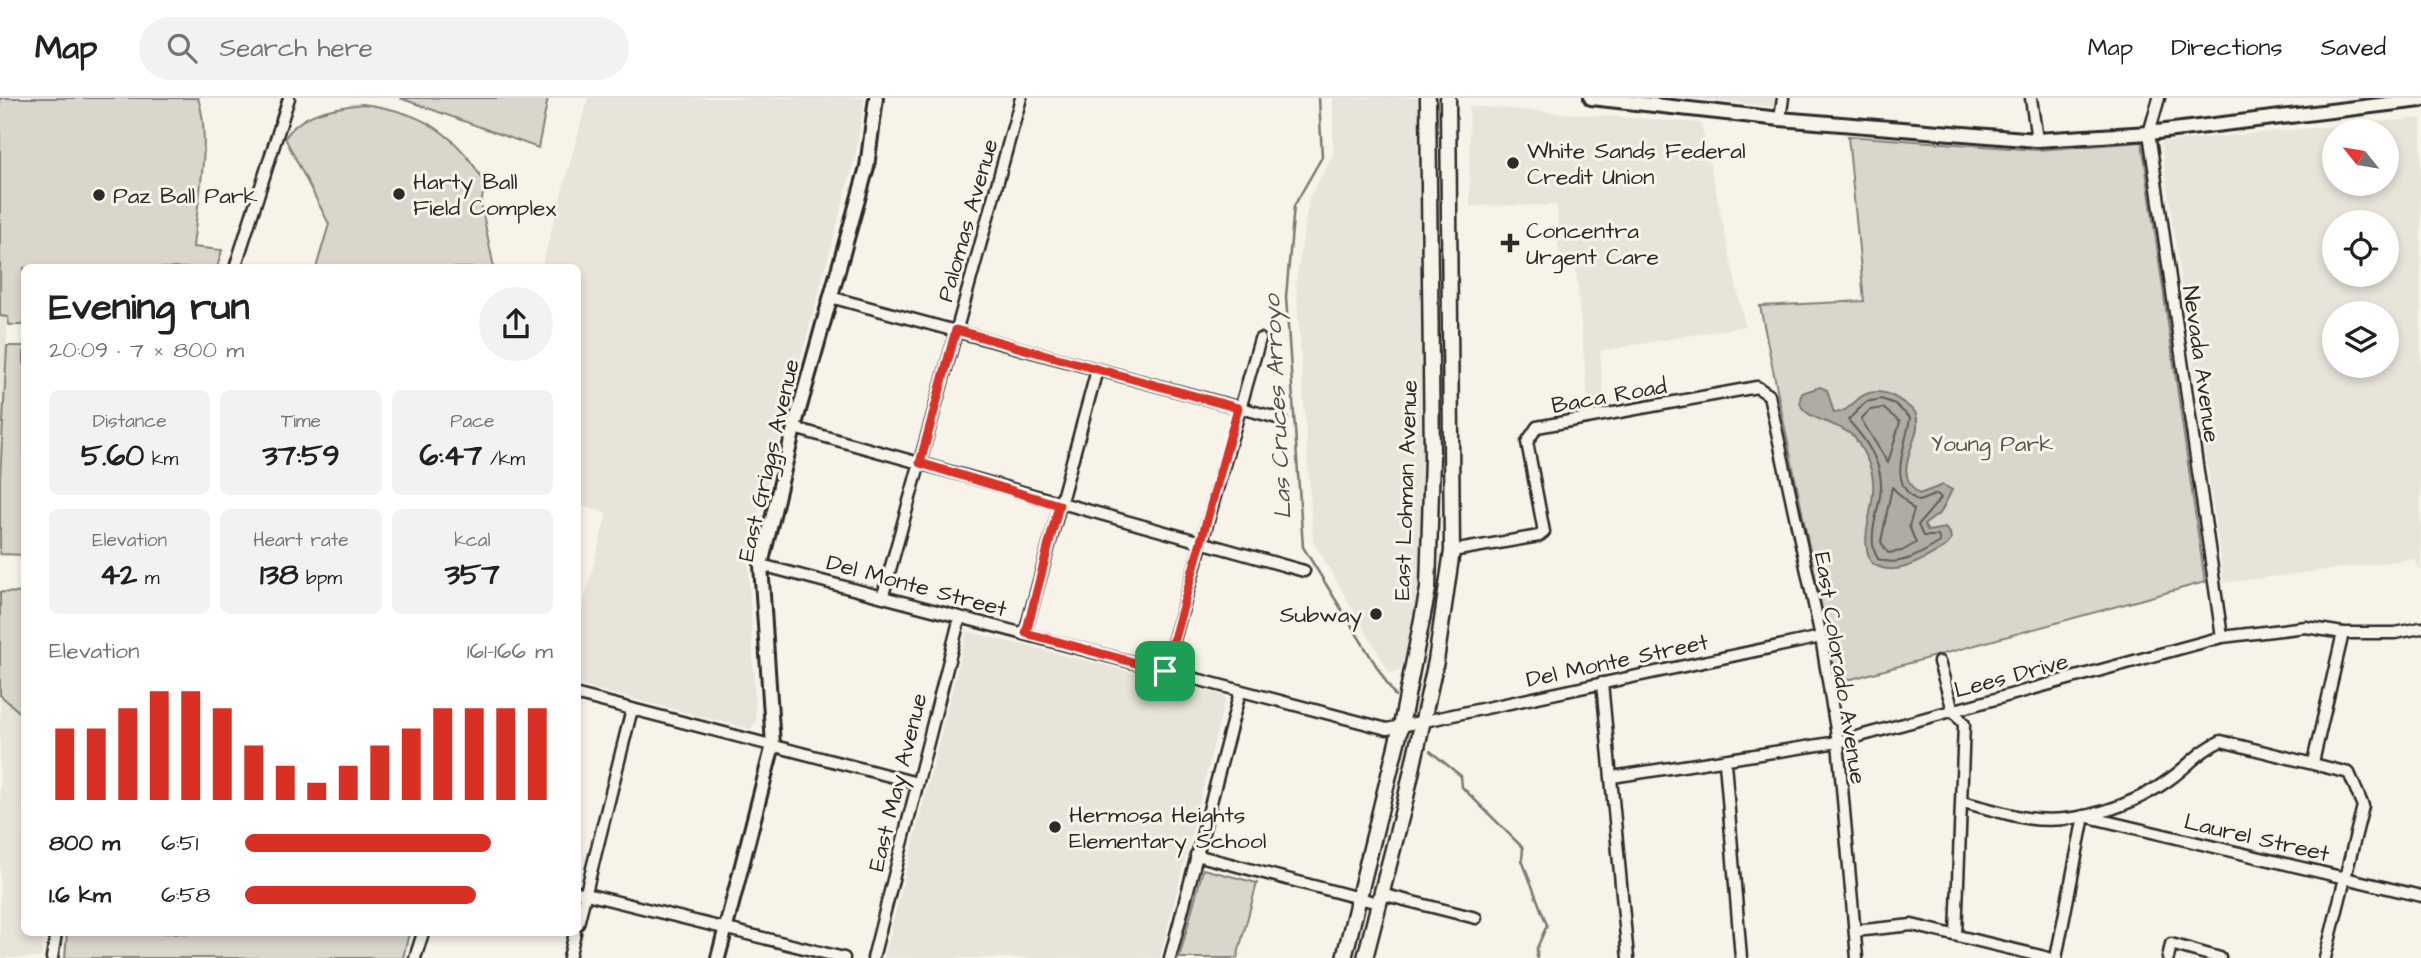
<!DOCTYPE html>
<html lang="en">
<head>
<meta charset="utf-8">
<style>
  body { margin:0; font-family:"Architects Daughter",sans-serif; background:#f2f2f2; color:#202124; height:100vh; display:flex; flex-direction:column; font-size:26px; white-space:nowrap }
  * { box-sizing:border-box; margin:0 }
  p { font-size:23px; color:#757577 }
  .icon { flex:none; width:38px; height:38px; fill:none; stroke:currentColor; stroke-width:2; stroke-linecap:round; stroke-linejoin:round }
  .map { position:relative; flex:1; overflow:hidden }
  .details { position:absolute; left:21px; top:166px; width:560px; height:672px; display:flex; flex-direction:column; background:#fff; border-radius:10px; box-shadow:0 4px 10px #0003 }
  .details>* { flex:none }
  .needle { width:46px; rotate:300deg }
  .fabs { position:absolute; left:2322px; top:21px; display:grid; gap:14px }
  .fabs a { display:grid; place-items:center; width:77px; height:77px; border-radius:50%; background:#fff; box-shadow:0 4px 10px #0003; font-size:35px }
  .pin { position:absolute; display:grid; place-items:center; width:60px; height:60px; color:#fff; margin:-30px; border-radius:14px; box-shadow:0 4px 10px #0006 }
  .round { display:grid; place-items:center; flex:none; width:74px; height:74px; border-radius:37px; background:#f2f2f2 }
  .summary { display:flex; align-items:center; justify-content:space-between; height:119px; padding:0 28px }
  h1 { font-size:38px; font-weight:700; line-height:52px }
  .stats { display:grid; grid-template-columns:repeat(3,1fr); gap:10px; height:119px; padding:7px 28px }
  .stats div { display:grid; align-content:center; border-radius:10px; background:#f2f2f2; text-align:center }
  .stats b { font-size:30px; font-weight:700 }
  .stats small { font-size:19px; font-weight:400 }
  .stats p { font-size:19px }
  .chart { height:196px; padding:14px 28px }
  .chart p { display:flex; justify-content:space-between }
  .chart svg { width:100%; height:126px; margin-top:7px; stroke:#d93025; stroke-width:6 }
  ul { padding:0 28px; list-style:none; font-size:23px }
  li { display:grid; grid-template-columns:112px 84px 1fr; align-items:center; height:52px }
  li i { height:18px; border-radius:9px; background:#d93025 }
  header { display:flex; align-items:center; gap:42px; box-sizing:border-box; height:98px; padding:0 35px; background:#fff; border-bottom:2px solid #e0e0e0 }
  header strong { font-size:33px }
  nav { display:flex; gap:38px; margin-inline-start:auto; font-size:24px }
  .search { width:490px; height:63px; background:#f2f2f2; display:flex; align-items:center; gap:18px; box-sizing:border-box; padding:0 24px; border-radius:38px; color:#757577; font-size:26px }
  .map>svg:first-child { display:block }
  .built { fill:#e8e4da; fill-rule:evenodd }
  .green { fill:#dad6cc; stroke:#82807c; stroke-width:2 }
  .water { fill:#afaca4; stroke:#7a7874; stroke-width:2 }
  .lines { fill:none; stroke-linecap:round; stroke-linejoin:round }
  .shore { stroke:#605f5b; stroke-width:2 }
  .stream { stroke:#7a7874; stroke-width:2.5 }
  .minor-casing { stroke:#2b2b2b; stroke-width:15 }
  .tertiary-casing { stroke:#2b2b2b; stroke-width:18 }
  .secondary-casing { stroke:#2b2b2b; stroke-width:19 }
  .minor { stroke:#f7f3e8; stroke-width:10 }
  .tertiary { stroke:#f7f3e8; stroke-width:12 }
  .secondary { stroke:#f7f3e8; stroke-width:14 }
  .route-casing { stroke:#fff; stroke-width:14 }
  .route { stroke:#d93025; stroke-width:9 }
  .poi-dot { fill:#2b2b2b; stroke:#f7f3e8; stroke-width:2.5 }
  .labels { text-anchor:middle; stroke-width:6; stroke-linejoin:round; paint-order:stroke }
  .poi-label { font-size:23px; fill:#2b2b2b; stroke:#f7f3e8; text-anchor:start }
  .street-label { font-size:23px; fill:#2b2b2b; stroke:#f7f3e8 }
  .park-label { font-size:23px; fill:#575653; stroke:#f7f3e8 }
  .water-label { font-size:24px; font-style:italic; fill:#53524f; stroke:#f7f3e8 }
</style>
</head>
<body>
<header>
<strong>Map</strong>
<div class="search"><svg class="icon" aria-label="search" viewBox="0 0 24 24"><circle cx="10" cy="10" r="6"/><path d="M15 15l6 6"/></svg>Search here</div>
<nav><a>Map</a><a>Directions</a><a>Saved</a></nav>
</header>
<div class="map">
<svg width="2421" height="860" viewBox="0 0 2421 860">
  <rect width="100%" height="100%" fill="#f7f3e8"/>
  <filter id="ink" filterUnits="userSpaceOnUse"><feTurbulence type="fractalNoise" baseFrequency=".0143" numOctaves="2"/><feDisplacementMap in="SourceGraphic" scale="14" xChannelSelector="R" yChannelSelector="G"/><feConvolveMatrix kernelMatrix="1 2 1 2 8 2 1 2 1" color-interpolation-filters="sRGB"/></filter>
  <g filter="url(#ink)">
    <g class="built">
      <polygon points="588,0 865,0 854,64 748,455 756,623 751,631 578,587 578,528 607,415 578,407 578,170 541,170"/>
      <polygon points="1333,0 1418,0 1423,437 1416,511 1401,573 1390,575 1313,443 1296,183 1309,100 1333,58"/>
      <polygon points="1688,0 1777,0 1776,9"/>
      <polygon points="1469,8 1701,25 1745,228 1600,253 1605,312 1589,314 1575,160 1559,164 1557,107 1470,108"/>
      <path d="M2421,20V472L2413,461L2224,485L2161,44ZM2334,33H2387V86H2334ZM2334,124H2387V177H2334ZM2334,215H2387V268H2334Z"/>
      <polygon points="0,218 8,219 0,381"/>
      <polygon points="967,533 1226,598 1160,860 884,860"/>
      <polygon points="0,597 24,618 24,835 45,835 41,860 0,860"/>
    </g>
    <g class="green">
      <path d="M0,0H198C212,42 197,105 193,149L222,152L217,170H24V227H9L8,219L0,218Z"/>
      <polygon points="400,0 548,0 538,50"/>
      <path d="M362,6C419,13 457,34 485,86L481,106L494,170H316L329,126L285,40C301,14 333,10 362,6Z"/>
      <polygon points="1848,38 2037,52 2142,44 2205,484 1837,585 1760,208 1864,203"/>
      <polygon points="7,248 24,248 24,457 0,456 0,381"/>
      <polygon points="0,494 24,495 24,618 0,597"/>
      <polygon points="1203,771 1257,785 1237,860 1179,860"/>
      <polygon points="67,835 409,835 403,860 65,860"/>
    </g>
    <path class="water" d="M1820,289L1827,292L1834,315C1845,314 1848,310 1857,302C1877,284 1899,300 1915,314C1927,339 1887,370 1919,396L1943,387L1952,392L1941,414L1924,427L1928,433L1945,430L1950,435L1951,442L1946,448C1927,460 1892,483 1871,464C1858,437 1876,411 1873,383C1872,368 1864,355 1857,343C1845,322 1789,323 1802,295Z"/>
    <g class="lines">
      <g class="shore">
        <path d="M1881,301L1895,306L1910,320C1907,346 1885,386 1919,403L1937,396L1941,400L1918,427L1923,438H1938L1940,444C1923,455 1899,470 1878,461C1864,438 1882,410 1881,385C1880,361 1863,338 1848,322L1866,304Z"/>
        <polygon points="1883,310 1900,324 1888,365 1861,321 1870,312"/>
        <polygon points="1892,389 1914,412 1909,428 1916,445 1902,453 1888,455 1881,444"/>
      </g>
      <g class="stream">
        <polyline points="1319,0 1322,59 1294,108 1286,199 1303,449 1395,598"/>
        <polyline points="1430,653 1461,678 1462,689 1523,750 1522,762 1547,827 1537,850 1537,860"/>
      </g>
      <g class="minor-casing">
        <g id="minor">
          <polyline points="2031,0 2037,42"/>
          <polyline points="2159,0 2149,35 2222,539"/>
          <polyline points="1780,21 1783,0"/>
          <polyline points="235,170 289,0"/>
          <polyline points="830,199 1281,321"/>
          <polyline points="794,330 1304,473"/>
          <polyline points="1452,453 1539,438 1544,434 1527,344 1537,329 1757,289 1769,297 1821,539 1838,644 1857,860"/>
          <polyline points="761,467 1387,631 1821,539"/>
          <polyline points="883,497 1021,0"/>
          <polyline points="1025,535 1097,272"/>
          <polyline points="1939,564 1953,612 1964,626 1956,837"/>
          <polyline points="1165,573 1260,241"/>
          <polyline points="1602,585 1628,860"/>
          <polyline points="578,597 917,685"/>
          <polyline points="1725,664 1741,860"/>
          <polyline points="2313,664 2343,535"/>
          <polyline points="1612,679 1838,644 2222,539 2306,529 2343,535 2395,535 2421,530"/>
          <path d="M1962,704C1983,709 2004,716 2026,720C2075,728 2135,708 2174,678C2191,665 2201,652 2221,643L2349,675L2363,708L2325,860"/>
          <polyline points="1196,757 1378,805"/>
          <polyline points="578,794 844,860"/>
          <polyline points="1381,796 1476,820"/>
          <polyline points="578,826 632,611"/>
          <polyline points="1855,833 1912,827 2049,860"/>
          <polyline points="52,860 56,835"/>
          <polyline points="415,860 423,835"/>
          <polyline points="569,860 575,835"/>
          <polyline points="873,860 960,519"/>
          <polyline points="1170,860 1240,594"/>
          <polyline points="2056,860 2084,718 2421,798"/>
          <polyline points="2168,860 2171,846 2220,860"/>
        </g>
      </g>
      <g class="tertiary-casing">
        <g id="tertiary">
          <polyline points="1591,0 1780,21 2037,42 2149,35 2421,2"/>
          <polyline points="718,860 773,647 761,467 794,330 867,69 876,0"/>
        </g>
      </g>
      <g class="secondary-casing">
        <g id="secondary">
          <polyline points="1344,860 1401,628 1428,491 1432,359 1428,0"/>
          <polyline points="1365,860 1404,708 1436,563 1452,453 1448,0"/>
        </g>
      </g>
      <use href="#minor" class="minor"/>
      <use href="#tertiary" class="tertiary"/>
      <use href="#secondary" class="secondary"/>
    </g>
  </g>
  <g class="lines" filter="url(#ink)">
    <g class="route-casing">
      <polygon id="route" points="956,232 1238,310 1165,573 1026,535 1059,407 920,365"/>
    </g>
    <use href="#route" class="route"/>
  </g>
  <g class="poi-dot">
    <circle cx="1513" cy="65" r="7"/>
    <circle cx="399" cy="96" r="7"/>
    <circle cx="99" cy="97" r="7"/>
    <path d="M1506.5 134.5h7v7h7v7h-7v7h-7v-7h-7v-7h7z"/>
    <circle cx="1376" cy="516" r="7"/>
    <circle cx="1055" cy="729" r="7"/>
  </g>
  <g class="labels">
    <g class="poi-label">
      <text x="1527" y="60">White Sands Federal<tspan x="1527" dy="26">Credit Union</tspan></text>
      <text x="413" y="91">Harty Ball<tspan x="413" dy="26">Field Complex</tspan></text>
      <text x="113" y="105">Paz Ball Park</text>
      <text x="1526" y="140">Concentra<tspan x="1526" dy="26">Urgent Care</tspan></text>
      <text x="1362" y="524" text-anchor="end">Subway</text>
      <text x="1069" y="724">Hermosa Heights<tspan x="1069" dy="26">Elementary School</tspan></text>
    </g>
    <g class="street-label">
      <text transform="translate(967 122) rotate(-74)" y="8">Palomas Avenue</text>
      <text transform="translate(2202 266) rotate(82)" y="8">Nevada Avenue</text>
      <text transform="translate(1609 297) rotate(-10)" y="8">Baca Road</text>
      <text transform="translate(768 362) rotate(-77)" y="8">East Griggs Avenue</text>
      <text transform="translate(1405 392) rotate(-88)" y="8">East Lohman Avenue</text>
      <text transform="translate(917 487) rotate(15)" y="8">Del Monte Street</text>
      <text transform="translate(1617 562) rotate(-12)" y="8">Del Monte Street</text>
      <text transform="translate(1841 570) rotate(81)" y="8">East Colorado Avenue</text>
      <text transform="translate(2011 577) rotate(-15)" y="8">Lees Drive</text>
      <text transform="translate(897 684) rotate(-76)" y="8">East May Avenue</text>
      <text transform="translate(2257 739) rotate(13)" y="8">Laurel Street</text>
    </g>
    <g class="park-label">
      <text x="1992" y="353">Young Park</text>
    </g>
    <g class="water-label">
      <text transform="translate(1277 309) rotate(-93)" y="8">Las Cruces Arroyo</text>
    </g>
  </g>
</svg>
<div class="fabs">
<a><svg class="needle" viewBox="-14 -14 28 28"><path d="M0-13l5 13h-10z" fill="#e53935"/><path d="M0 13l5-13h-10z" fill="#757577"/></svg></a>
<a><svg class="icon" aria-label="locate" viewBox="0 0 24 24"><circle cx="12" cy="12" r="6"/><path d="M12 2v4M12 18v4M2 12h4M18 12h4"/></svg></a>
<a><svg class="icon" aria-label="layers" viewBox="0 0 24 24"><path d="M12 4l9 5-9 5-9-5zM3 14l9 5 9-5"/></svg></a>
</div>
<div class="pin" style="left:1165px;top:573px;background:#1e9e55"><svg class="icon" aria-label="arrive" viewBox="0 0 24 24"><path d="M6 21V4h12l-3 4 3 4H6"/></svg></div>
<section class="details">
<div class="summary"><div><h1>Evening run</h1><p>20:09 · 7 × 800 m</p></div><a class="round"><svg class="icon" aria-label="share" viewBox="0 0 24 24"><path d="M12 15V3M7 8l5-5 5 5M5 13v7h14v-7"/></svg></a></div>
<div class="stats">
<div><p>Distance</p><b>5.60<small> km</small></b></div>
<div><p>Time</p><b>37:59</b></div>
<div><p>Pace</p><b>6:47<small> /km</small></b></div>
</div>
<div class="stats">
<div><p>Elevation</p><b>42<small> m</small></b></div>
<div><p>Heart rate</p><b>138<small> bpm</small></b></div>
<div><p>kcal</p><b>357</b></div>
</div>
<div class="chart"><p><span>Elevation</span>161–166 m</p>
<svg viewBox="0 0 160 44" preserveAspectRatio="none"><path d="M5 44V19M15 44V19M25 44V12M35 44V6M45 44V6M55 44V12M65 44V25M75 44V32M85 44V38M95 44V32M105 44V25M115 44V19M125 44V12M135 44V12M145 44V12M155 44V12"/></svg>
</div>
<ul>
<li><b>800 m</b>6:51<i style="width:80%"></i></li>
<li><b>1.6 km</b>6:58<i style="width:75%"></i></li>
</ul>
</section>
</div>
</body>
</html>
